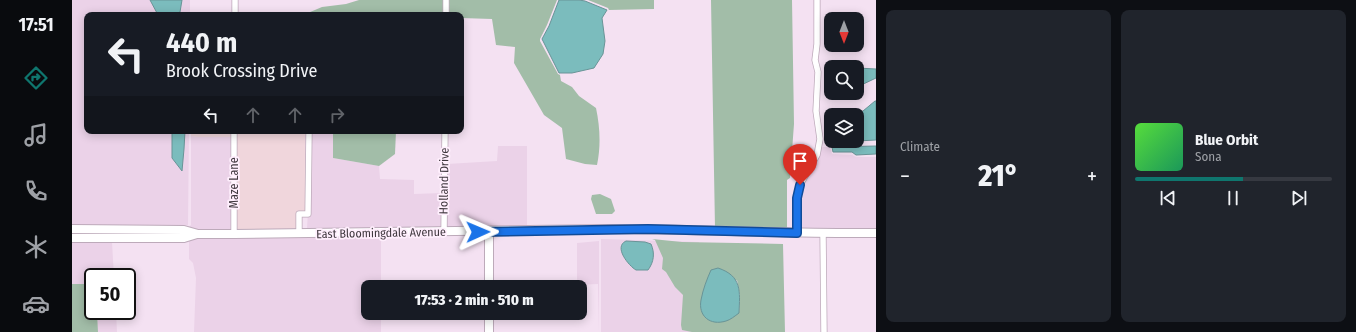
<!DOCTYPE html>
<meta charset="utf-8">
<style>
body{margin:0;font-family:"Fira Sans Condensed",sans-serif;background:#20242c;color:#f1f3f6;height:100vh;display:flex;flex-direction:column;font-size:15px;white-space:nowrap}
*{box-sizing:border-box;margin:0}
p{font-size:13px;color:#9ea1a6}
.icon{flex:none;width:22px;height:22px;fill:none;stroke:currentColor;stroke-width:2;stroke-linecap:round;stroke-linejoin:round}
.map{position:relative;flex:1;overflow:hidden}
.details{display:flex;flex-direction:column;gap:10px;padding:10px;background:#0d0f14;width:480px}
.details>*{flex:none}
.guide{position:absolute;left:12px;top:12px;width:380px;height:122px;border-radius:8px;box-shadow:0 2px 10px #0003;background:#171b24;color:#f1f3f6;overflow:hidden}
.needle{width:26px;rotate:180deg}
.controls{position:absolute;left:752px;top:12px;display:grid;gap:8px}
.controls a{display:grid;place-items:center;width:40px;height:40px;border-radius:8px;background:#171b24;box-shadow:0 2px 10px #0003;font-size:20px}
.speed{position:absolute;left:12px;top:268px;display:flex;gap:8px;font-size:20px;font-weight:700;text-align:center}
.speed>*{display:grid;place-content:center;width:52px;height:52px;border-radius:50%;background:#171b24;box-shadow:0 2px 10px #0003;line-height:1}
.speed .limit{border:2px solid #111;border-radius:6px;background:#fff;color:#111}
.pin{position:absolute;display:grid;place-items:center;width:34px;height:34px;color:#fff;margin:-41px -17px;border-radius:50% 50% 50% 0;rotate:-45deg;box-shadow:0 0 4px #0007}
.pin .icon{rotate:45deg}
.me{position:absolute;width:44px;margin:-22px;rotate:89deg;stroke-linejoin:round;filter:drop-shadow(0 0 3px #0008)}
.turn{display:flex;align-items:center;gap:14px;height:84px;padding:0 16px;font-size:18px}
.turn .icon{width:52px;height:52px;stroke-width:2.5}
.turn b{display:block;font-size:28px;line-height:34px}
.lanes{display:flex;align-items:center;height:38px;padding:0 16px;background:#0003;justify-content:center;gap:20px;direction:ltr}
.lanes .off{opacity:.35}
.big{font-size:30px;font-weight:800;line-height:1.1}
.details .widget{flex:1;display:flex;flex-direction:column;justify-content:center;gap:6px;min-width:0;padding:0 14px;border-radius:8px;background:#20242c}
.song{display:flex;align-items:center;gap:12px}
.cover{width:48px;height:48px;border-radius:6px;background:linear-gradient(135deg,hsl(110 70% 55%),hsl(150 70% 35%))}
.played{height:4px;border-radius:2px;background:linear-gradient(90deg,#0f766e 55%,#363941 55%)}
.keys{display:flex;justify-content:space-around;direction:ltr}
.heat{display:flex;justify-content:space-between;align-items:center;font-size:22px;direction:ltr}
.details .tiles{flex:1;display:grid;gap:10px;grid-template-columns:repeat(2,1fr)}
.trip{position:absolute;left:289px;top:280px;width:226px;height:40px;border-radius:8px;background:#171b24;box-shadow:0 2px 10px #0003;font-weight:800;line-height:40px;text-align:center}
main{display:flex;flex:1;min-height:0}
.dock{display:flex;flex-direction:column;width:72px;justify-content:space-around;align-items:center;background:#090b0e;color:#9ea1a6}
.dock .icon{width:28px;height:28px}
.dock .on{color:#0f766e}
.dock b{font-size:18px;color:#f1f3f6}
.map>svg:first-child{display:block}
</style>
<main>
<nav class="dock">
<b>17:51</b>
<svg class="icon on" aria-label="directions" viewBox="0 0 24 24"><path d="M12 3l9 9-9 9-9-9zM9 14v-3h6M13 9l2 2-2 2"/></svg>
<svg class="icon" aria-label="music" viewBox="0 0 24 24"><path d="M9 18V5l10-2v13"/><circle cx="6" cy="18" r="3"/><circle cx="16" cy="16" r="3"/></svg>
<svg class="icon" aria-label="phone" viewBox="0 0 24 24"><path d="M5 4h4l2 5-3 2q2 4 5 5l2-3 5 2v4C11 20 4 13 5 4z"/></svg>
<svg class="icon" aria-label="climate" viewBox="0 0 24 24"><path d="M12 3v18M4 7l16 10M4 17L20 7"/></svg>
<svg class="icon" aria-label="car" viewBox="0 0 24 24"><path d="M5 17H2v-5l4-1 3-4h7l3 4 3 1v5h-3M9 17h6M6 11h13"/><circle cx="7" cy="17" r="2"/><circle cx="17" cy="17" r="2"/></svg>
</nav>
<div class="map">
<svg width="804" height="332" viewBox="0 0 804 332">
<rect width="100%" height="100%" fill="#f4e1f2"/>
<g fill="#ebd2e8">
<path d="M0,0H118V15H15V131H117L116,225H0Z"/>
<path d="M241,131H261V158L307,166L308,179L342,180V194L370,193L369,229L309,227V230L235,229L240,134Z"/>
<path d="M119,136L126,137L163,136L165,231L159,211V231H128L116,228L119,225Z"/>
<path d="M426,146H455V228L374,229L375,164L425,161Z"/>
<path d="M749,147H758L760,154L780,155L784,157H804V231L728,230L727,198L730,187L747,157Z"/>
<path d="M309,235V287H296V313H309V332H122L124,278L121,263L117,259V241L40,242L42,277H21V292L15,284H0V241L126,237Z"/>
<path d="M529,239L627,242L628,332H529Z"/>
<path d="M527,241V332L526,284L505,285V243Z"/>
<path d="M25,311H44L45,332H26Z"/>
</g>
<path fill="#f0d6dc" d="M119,131H233L234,211H227L224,214V230L165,231L163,137H126L119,136Z"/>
<g fill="#a2bda8" fill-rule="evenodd">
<path d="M287,0H372V15H231L250,7L274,4Z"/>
<path d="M377,0H485L475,25L468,39V41L486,74L488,75L489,81L500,87L507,96L524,108C528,127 529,146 525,165L513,164L494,159L490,128L472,115L442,63L443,47L424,45L420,19L389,18V15H377Z"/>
<path d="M516,0H582V9L537,10L536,8Z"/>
<path d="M639,0H720L722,124L718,178L715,180V230L643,228Z"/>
<path d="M261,131H324L323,154L307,166L261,158Z"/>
<path d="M528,194L539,199L543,211L540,214H524L519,199L520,195Z"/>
<path d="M580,239L610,242L711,244L713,332H620L610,330L609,325L611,295L603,287L594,272L590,269L591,258L583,240ZM665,280L668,296L667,313L629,311Z"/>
<path d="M0,284H15L21,292V311H25L26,332H0Z"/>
</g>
<g fill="#7bbcbd" stroke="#699497">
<path d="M78,0H110L108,12L101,15L85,13Z"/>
<path d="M487,0H507L513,1L535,10L530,18L533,41L531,54L522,68L500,73H487L470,39L477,26Z"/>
<path d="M785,68L804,69V78L785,87Z"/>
<path d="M803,101H804V140L785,141V116Z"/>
<path d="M100,131H113L112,149L110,171L100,158Z"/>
<path d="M804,146V154L784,155L780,152H761L760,147Z"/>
<path d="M554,241L573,242L579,244C583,253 582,262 576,270H564C557,266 541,247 554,241Z"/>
<path d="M646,268C670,276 668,291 667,313C663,316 658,320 654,321C638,326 626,316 629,300C631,289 635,279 639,270Z"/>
</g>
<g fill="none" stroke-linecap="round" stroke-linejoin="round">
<defs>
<g id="street">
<path d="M163,15V0"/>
<path d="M374,15V0"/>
<path d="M372,232L373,131"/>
<path d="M725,233V198L728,185L745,155L748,139L744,111L746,72L743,60L745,44V0"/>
<path d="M162,234V131"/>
<path d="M227,234V214H236L237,133L238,131"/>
<path d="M751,234L752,332"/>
</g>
<g id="secondary">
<path d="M0,229L112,230L126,234H162L538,229C627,229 715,234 804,233"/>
<path d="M417,231V287"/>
<path d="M0,238H112L125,234"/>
<path d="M417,313V332"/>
</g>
</defs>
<use href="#street" stroke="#bdaaba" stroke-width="7"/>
<use href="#secondary" stroke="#bdaaba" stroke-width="10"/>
<use href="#street" stroke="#fff" stroke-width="5.5"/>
<use href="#secondary" stroke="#fff" stroke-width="8"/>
</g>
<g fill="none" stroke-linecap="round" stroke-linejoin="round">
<defs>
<path id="route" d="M406,232L576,229L725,233V198L728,185"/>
</defs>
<use href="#route" stroke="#114b97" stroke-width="10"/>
<use href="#route" stroke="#1a73e8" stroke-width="7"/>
</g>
<g text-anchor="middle" stroke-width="3.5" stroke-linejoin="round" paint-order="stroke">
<g font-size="12" fill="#40383f" stroke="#ffeffd">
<text transform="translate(372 181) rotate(-89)" y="4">Holland Drive</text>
<text transform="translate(162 183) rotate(-90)" y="4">Maze Lane</text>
<text transform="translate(309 233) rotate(-1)" y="4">East Bloomingdale Avenue</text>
</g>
</g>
</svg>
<div class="controls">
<a><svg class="needle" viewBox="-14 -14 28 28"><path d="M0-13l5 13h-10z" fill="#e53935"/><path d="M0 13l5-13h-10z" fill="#9ea1a6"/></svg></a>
<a><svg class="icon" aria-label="search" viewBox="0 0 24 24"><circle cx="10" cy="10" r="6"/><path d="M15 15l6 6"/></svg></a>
<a><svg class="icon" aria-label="layers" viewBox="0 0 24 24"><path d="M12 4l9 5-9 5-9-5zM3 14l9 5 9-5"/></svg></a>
</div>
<div class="speed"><div class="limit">50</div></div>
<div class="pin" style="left:728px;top:185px;background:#d93025"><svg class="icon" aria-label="arrive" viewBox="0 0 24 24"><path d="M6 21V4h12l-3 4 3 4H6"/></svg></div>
<svg class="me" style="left:406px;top:232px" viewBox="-20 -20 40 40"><path d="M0-17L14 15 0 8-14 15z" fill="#1a73e8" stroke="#fff" stroke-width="4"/></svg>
<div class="trip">17:53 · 2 min · 510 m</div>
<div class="guide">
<div class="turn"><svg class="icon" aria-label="left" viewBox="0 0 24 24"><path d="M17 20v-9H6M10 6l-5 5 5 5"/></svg><div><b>440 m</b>Brook Crossing Drive</div></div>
<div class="lanes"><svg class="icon" aria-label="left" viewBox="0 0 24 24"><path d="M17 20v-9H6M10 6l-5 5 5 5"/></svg><svg class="icon off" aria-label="ahead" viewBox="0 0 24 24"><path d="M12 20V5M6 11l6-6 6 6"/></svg><svg class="icon off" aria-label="ahead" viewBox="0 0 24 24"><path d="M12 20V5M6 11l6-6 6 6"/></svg><svg class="icon off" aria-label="right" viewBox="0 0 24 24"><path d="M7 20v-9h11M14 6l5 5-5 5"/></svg></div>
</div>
</div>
<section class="details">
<div class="tiles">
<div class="widget"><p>Climate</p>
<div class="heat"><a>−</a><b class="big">21°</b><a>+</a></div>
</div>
<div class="widget">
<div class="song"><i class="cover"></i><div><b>Blue Orbit</b><p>Sona</p></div></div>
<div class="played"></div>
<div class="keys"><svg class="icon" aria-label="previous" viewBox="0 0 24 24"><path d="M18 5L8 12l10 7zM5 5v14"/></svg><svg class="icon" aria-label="pause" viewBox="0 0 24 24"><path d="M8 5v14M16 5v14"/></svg><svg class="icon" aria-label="next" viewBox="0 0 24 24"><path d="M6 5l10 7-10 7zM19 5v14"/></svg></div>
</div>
</div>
</section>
</main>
